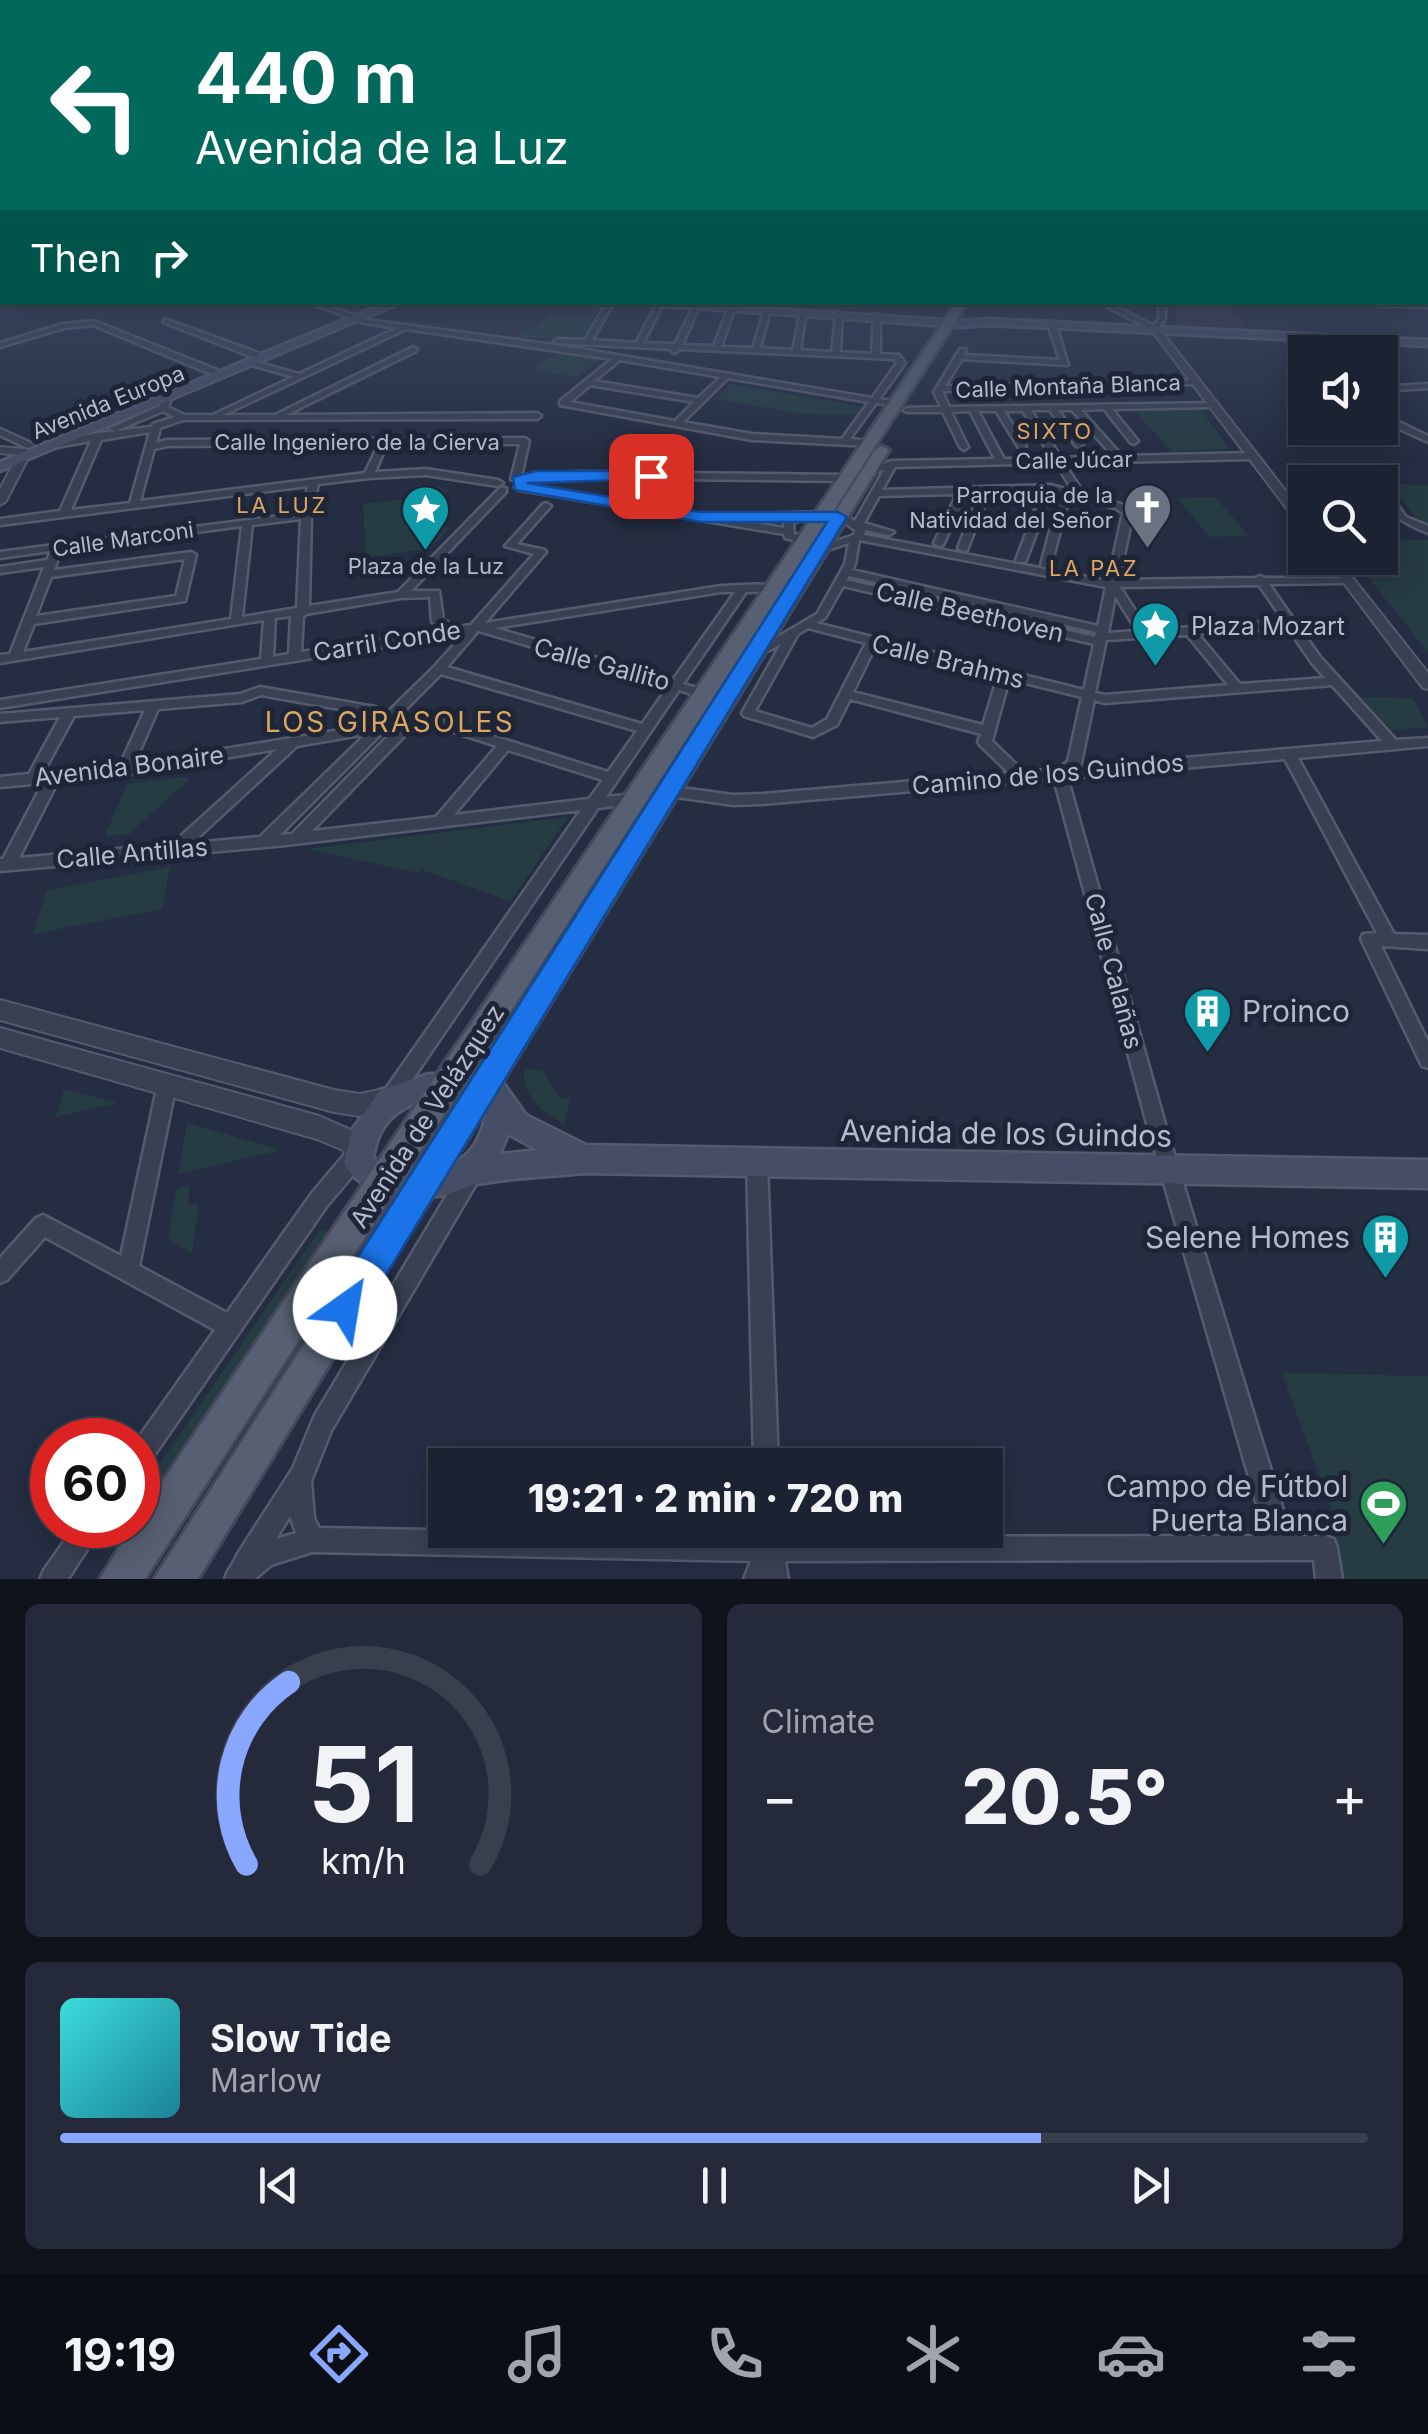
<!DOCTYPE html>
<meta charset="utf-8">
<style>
body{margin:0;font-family:Inter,sans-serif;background:#242a3a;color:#f1f3f6;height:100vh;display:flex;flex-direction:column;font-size:38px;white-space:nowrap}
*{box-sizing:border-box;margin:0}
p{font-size:32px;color:#a0a4ac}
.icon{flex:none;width:55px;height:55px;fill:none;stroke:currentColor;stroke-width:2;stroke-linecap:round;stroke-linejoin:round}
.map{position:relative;height:1579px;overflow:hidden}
.panel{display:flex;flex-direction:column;gap:25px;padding:25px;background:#0f131c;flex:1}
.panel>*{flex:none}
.top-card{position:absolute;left:0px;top:0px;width:1430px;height:305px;box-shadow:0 5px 25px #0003,0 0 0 2px #393f4d;background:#00695c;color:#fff;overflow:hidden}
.controls{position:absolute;left:1288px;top:335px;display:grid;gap:20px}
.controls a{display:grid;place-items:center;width:110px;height:110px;border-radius:0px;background:#1b2232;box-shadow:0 5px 25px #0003,0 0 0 2px #393f4d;font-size:50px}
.speed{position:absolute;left:30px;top:1418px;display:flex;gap:20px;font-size:50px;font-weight:700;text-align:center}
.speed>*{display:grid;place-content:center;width:130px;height:130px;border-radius:50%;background:#1b2232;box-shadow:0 5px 25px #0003,0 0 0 2px #393f4d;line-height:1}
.speed .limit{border:15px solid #d22;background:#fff;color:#111}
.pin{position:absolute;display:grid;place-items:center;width:85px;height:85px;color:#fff;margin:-42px;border-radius:20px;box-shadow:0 5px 15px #0006}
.me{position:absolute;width:110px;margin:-55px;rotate:32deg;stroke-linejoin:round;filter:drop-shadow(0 0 8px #0008)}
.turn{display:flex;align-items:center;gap:35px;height:210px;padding:0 30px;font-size:45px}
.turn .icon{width:130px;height:130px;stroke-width:2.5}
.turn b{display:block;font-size:70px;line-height:85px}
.then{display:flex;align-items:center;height:95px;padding:0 30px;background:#0003;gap:20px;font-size:38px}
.big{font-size:75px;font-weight:800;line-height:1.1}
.panel .card{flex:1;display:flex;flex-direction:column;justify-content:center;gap:15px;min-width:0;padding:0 35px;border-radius:15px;background:#242a3a}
.panel .dial{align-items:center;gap:0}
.dial svg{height:260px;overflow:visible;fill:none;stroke:#393f4d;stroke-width:7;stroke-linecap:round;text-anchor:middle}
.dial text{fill:#f1f3f6;stroke:none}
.song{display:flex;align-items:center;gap:30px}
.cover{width:120px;height:120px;border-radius:15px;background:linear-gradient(135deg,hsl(180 70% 55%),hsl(190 70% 35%))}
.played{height:10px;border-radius:5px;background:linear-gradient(90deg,#89a7fe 75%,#393f4d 75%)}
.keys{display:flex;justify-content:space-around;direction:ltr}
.heat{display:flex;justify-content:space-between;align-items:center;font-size:55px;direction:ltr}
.panel .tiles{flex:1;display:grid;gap:25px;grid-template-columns:1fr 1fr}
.card:last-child{grid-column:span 2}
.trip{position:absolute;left:428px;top:1448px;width:575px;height:100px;border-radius:0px;background:#1b2232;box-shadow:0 5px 25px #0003,0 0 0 2px #393f4d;font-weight:800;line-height:100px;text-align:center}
.tab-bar{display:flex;height:160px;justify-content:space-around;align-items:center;background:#0b0e14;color:#a0a4ac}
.tab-bar .icon{width:70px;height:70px}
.tab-bar .on{color:#89a7fe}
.tab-bar b{font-size:45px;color:#f1f3f6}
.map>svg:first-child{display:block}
</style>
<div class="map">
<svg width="1428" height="1579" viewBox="0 0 1428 1579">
<rect width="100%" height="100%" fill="#242d42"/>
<path fill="#363142" d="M1175,303H1228L1249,330L1177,326Z"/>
<g fill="#263c43">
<path d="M600,307L582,337L515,338L523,329L532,330L550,312L591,315L592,308Z"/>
<path d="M555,353L600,360L577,377L533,370Z"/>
<path d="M731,384L863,407L856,415L804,414L716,399Z"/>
<path d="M1134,410H1201L1229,449L1172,452Z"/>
<path d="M1388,483L1428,486V527L1410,520L1414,515Z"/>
<path d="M417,484L449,489L414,521L451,528L430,548L366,558L363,504L415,498Z"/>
<path d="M1215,497L1249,536L1210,537L1177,498Z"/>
<path d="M1380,539L1428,540V652L1353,558H1380Z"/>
<path d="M1361,697L1413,698L1428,727L1391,730Z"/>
<path d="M182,777L190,779L128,834L105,836L127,784Z"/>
<path d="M568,817L511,901L422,870L419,873L306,849Z"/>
<path d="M170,867L162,909L33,934L47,890Z"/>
<path d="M524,1069L543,1070L560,1098H570L565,1124C543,1113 521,1096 524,1069Z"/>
<path d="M64,1089L118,1103L56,1117Z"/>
<path d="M187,1123L277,1149L278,1151L178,1174Z"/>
<path d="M190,1184L188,1205L199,1203L192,1253L168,1239L176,1189Z"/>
<path d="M325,1229L328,1235L138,1516V1495L318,1232Z"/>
<path d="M1282,1373L1428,1376V1579H1343L1333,1514Z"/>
</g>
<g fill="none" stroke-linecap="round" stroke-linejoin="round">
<defs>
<g id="minor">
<rect x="0" y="247" width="2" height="4"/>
<rect x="0" y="275" width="2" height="4"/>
<path d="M307,302H318L367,320L569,347L872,398L897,363L894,359L680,349L675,353L671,351L672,349L558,343L554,341L558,339L585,340L607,302H614L592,340L636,343L656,306L659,304L662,306L643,343L675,344L693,307L696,305L699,307L682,345L714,346L728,309L731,307L734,309L721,347L753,348L764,311L767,309L770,311L760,348L793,350L800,313L803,311L806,313L800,350L832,352L836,314L839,312L842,314L840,352L872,354L874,316L877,314L880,316V354L899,355L905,363L879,399L899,402V406L876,403L850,439L872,441V445L869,446L752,440L560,405V401L612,359L406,329L223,415H275L413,347L417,349L416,351L286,415L537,413L541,416L537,419L183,420L160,428L156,443L167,440L525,438L529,441L521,477L577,472L845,475L850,478L845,481L577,478L519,483L511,479L520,444H387L375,472L426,469L498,480L503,483L498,486L426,475L369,478L318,484L311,515L309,606L398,592L500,488H506V492L411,591H439L443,620L458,627L471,625L534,554L505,546L543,504L546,503L551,506L549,508L517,544L545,550L546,552L485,623L721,586C740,586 762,581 779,589L774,592H746L683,684L705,690L732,691L734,694L732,697L705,698L679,690L606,797L635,794L642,799L640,803L598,808L397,1102L391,1105L385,1102L382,1096L385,1090L581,810L286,845L0,871V859H3L43,783L0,787V777L29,774L60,717L0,722V714L240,694L260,687L375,707L388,712L435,666L464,634L0,708V700L261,659L264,620L0,663V655L10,654L44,567L0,573V567L47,560L51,551L0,558V552L302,513L308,486L0,525V519L60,511L91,441L57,447L53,444L54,442L98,433L151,427L153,424L175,417L163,411L116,431L109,429L160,406L163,399H166L170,401L168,407L184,415H213L293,377L252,365V361L299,374L397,328L364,323ZM620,360L721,377L698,398L594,381ZM728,378L869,402L842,439L752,434L683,422ZM590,385L694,402L675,421L570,402ZM150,432L130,503L71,510L101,440ZM379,444L365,473L140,501L154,449L167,446ZM301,519L297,608L242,617L252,525ZM242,526L231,619L23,652L34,624L185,601L196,555L191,552L54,570L61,550ZM185,559L176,596L36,616L51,577ZM721,592H735L673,680L495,628ZM430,597L432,622L444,630L301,652L303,617L306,614L401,598ZM291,616L289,654L273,657L275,618ZM478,631H479L668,687L642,724L447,667ZM441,674L637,731L608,772L426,715L409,720L399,716ZM261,695L373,715L382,718L376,724L134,764L158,709L242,702ZM145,710L120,765L43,773L74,716ZM392,723L399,725L292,834L280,835ZM426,723L497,746L436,817L312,831L413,727ZM366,734L260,837L192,843L297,746ZM277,749L172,844L19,858L58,781L132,774ZM508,750L603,780L589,799L454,815Z"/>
<path d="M1098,302H1107L1154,326L1159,319V302H1165V319L1156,332Z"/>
<path d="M1358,302L1428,303V307L1361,304Z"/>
<path d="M165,319L258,353L259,355L252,357L163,322Z"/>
<path d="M94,321L217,370L218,372L211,374L93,325L64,328L0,347V343L63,324Z"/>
<path d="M1052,323L1056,325L1068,365L962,359L945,386L1196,380L1200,382L1196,384L942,391L949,407L1217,403V407H1214L1112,409L1138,441L1134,444L1131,443L1104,409L1081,410L1122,456L1252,453L1256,456L1252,459L1064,463L1084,494L1121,504L1133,512L1119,580L1255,578L1260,576L1265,578H1352L1353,580L1348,583L1269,584L1320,657L1396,740L1428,738V746L1298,758L1394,934L1428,935V949L1381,946L1428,1042V1068L1422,1066L1361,939L1363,934L1377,933L1285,759L1068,778V780L1167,1131L1291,1536H1325L1334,1539L1337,1548L1342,1579H1316L1314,1560L785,1561L788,1579H744L751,1561L312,1552L271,1565L255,1579H225C227,1570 234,1564 237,1555L293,1468L315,1415L465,1165L472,1162L479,1165L482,1172L479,1179L331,1431L311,1481L314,1518L319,1528L757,1536L756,1530H780L781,1537H787L1266,1536L1149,1131L1054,779L761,804L733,805L662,795L660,791L667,786L733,795L761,794L1009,773L980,745L978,742L981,734L850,699L837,725L813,737L744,716L742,713L781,644L758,656L752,652L817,614L845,564L849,543L830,549L785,538L784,534L520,490L515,487L520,484L784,528V520L744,521L739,518L744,515C773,514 833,507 855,521L884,470L865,473V469L892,461L995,459L970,411L951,412L968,447L964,450L960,447L943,412H907L903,410L907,408L941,407L934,392L960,349H966L964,355L1060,360L1048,325ZM1031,410H1050L1076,446L1079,447L1083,444L1058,410H1072L1113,456L1061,458ZM978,411H996L1019,448L1022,449L1026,446L1004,411H1023L1052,458L1004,459ZM1056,463L1073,491L1051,485L882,490L895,467ZM1036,491L1040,497L1016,560L1017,562H1025L1026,560L1050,497L1046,491L1064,494L1058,500L1041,565L1042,567H1050L1051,565L1068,501L1073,497L1115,508L1123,513L1108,581L864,535L865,530L889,535L894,532L864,523L879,496L954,494L955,498L934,543L939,546L943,545L965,498L963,493H979L958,548L963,551L967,550L989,493ZM811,517L844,522L855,530L854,535L830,543L794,534L793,523ZM859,540L1106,587L1098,626L852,570L855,564ZM849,576L1096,632L1095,637L846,580ZM1259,585L1284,621L1148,630L1120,587ZM843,586L1094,644L1084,690L816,623L825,618ZM1115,596L1137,631L1108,633ZM808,628L866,643L827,719L812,728L755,711L798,634ZM1288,628L1312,663L1325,678L1240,684L1198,634ZM1187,635L1228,685L1105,695L1095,693L1106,640ZM876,645L998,676L983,725L853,692ZM1009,679L1082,697L1068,761L1058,769L1024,772L992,741ZM1332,685L1382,741L1078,767L1081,763L1094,700L1105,703ZM290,1516L296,1533L276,1539Z"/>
<path d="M1312,335H1318L1332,352H1325L1312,339Z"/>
<path d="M1428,384V388L1397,390L1380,399V394L1395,386Z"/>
<path d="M1380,406L1399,422L1428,436V442L1393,426L1380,413Z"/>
<path d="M0,429L33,444L34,446L27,448L0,435Z"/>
<path d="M1380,485L1383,486L1406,517L1428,526V533C1407,525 1380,511 1380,485Z"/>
<path d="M167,1076L173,1078L176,1084L139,1266L227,1313L312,1193L350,1148L357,1146L364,1148L367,1155L364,1162L326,1207L146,1467L138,1471L137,1440L215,1330L45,1237L7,1280L0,1283V1258L36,1218L43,1215L121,1256L158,1084L161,1078Z"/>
<path d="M757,1152L764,1155L767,1162L778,1465H754L747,1162L750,1155Z"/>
<path d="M76,1525H103L68,1579H40L44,1570Z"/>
</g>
<g id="tertiary">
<path d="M1153,328H1159L1305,516V528L1301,527L1153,332Z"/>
<path d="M0,447L25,449L31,452L6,501L0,505V489L18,455L0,453Z"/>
<path d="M1325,558H1337L1428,673V689L1423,688Z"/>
<path d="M0,1000L334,1090L360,1094L389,1088L397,1091L401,1099L397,1107L360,1116L334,1112L0,1020Z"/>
<path d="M0,1028L319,1116L360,1134L369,1154L366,1163L357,1166L348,1163L343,1150L317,1139L0,1048Z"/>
</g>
<g id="secondary">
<path d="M387,302H402L0,471V462Z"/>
<path d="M607,302H666L960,321L989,319L1428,340V346L989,325L960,327Z"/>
<path d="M429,1074L482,1075L504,1084L526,1115L586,1145L1428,1160V1188L584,1173C548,1177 509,1177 473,1185C464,1187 454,1193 444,1195C414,1201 357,1194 344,1163L352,1130L380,1090ZM429,1098L486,1102L488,1105C480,1152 461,1172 412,1167C398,1165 385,1164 373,1158C379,1121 397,1109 429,1098ZM508,1134L538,1150L500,1154Z"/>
</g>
<g id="primary">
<path d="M957,302H968L145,1579H100L133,1525H138V1518Z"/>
<path d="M882,446L889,450L198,1579H154L875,450Z"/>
</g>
</defs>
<use href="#minor" stroke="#545b6c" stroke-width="5"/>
<use href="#tertiary" stroke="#545b6c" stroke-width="4"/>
<use href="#secondary" stroke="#545b6c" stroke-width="5"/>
<use href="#primary" stroke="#43495b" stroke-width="6"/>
<use href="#minor" fill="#394052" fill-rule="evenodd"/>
<use href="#tertiary" fill="#394052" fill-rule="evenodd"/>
<use href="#secondary" fill="#464e65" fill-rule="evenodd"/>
<use href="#primary" fill="#575f72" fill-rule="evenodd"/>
</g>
<linearGradient id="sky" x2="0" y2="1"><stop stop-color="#141924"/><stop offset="0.52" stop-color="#3f4c65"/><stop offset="1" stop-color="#3f4c65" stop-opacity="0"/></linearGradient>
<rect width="1428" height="463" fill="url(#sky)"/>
<path fill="#1a73e8" stroke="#114b97" stroke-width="2.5" d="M536,471H651L656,473V479L527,483L701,512H838L847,517L358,1321L345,1326L333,1321L328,1308L333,1296L827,522H701L515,490L513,477Z"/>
<defs>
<symbol id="church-pin" viewBox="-11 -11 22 30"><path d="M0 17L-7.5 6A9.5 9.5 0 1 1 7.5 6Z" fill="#6b7280" stroke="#1d2537"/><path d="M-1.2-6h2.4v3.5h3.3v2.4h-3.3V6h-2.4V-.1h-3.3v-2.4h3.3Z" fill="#fff"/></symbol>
<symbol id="sight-pin" viewBox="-11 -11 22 30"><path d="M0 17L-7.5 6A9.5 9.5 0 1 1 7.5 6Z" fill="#0f9aa8" stroke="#1d2537"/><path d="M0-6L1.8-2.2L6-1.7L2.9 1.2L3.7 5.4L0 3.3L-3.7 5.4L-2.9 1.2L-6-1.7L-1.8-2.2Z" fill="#fff"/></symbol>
<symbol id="building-pin" viewBox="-11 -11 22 30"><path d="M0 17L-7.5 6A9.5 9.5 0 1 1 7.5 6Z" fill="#0f9aa8" stroke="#1d2537"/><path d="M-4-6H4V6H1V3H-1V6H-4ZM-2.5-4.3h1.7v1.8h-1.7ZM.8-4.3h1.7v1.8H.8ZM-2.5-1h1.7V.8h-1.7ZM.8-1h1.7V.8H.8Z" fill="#fff"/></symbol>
<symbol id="stadium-pin" viewBox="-11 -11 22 30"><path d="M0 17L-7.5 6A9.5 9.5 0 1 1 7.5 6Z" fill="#2e9e5b" stroke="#1d2537"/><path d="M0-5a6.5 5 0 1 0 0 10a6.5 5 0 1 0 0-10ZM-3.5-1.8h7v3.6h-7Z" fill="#fff"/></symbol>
</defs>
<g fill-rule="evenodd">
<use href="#church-pin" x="1120" y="480" width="55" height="75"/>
<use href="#sight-pin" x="398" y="482" width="55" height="75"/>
<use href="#sight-pin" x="1128" y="598" width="55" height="75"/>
<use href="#building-pin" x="1180" y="984" width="55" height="75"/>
<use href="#building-pin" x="1358" y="1210" width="55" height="75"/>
<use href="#stadium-pin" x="1356" y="1476" width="55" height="75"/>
</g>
<g text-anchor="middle" stroke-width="10" stroke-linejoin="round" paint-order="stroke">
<g font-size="22" fill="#b6bbcc" stroke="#1d2537">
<text transform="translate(1068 386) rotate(-2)" y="8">Calle Montaña Blanca</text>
<text transform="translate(108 402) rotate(-22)" y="8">Avenida Europa</text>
<text x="357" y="450">Calle Ingeniero de la Cierva</text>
<text transform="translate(1074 460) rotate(-1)" y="8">Calle Júcar</text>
<text transform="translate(123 539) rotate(-8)" y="8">Calle Marconi</text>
</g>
<g font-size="22" letter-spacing="2.5" fill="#dca661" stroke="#1d2537">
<text x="1055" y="439">SIXTO</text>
<text x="282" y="513">LA LUZ</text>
<text x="1094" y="576">LA PAZ</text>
</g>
<g font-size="22" fill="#b6bbcc" stroke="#1d2537" text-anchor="end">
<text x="1113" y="503">Parroquia de la<tspan x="1113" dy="25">Natividad del Señor</tspan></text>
<text x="426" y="574" text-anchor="middle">Plaza de la Luz</text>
</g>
<g font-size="25" fill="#b6bbcc" stroke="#1d2537">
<text transform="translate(970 612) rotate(13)" y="9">Calle Beethoven</text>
<text transform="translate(387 641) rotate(-9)" y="9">Carril Conde</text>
<text transform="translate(948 661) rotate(14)" y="9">Calle Brahms</text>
<text transform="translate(602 664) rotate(15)" y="9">Calle Gallito</text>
<text transform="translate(129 766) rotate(-7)" y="9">Avenida Bonaire</text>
<text transform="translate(1048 774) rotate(-5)" y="9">Camino de los Guindos</text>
<text transform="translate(132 853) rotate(-5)" y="9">Calle Antillas</text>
<text transform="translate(1114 971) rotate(75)" y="9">Calle Calañas</text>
<text transform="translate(427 1116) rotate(-57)" y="9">Avenida de Velázquez</text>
</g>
<g font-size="25" fill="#b6bbcc" stroke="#1d2537" text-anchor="start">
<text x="1191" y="635">Plaza Mozart</text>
</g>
<g font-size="28" letter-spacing="2.5" fill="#dca661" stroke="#1d2537">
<text x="390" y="732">LOS GIRASOLES</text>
</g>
<g font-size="30" fill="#b6bbcc" stroke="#1d2537" text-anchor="end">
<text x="1242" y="1022" text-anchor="start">Proinco</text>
<text x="1350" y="1248">Selene Homes</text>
<text x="1348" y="1497">Campo de Fútbol<tspan x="1348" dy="34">Puerta Blanca</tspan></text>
</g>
<g font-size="30" fill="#b6bbcc" stroke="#1d2537">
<text transform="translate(1006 1134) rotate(1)" y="10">Avenida de los Guindos</text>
</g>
</g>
</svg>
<div class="controls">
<a><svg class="icon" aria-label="sound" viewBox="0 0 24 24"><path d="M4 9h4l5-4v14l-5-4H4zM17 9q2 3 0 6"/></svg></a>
<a><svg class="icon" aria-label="search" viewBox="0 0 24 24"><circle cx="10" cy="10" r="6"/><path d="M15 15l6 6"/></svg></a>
</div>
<div class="speed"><div class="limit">60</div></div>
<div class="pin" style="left:651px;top:476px;background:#d93025"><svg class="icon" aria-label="arrive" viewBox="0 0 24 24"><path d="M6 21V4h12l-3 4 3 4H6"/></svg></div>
<svg class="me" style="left:345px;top:1308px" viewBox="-20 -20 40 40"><circle r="19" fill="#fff"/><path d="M0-13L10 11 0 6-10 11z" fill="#1a73e8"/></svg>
<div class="trip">19:21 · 2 min · 720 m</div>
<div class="top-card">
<div class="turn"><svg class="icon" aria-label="left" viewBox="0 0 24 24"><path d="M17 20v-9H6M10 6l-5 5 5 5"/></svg><div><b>440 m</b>Avenida de la Luz</div></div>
<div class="then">Then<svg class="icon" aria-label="right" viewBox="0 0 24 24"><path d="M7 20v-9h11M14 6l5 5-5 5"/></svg></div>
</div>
</div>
<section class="panel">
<div class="tiles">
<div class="card dial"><svg viewBox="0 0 100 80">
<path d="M14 69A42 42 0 1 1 86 69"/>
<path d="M14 69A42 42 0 0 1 27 13" stroke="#89a7fe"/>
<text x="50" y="56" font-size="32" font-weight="700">51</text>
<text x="50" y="72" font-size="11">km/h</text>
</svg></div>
<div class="card"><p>Climate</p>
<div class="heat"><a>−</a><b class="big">20.5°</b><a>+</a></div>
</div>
<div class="card">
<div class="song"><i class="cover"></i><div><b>Slow Tide</b><p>Marlow</p></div></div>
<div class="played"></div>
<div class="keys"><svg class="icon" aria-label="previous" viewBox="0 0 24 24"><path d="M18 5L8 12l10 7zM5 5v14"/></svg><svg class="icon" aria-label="pause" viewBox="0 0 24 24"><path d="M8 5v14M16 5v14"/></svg><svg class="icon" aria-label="next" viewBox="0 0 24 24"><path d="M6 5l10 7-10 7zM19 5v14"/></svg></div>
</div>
</div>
</section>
<nav class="tab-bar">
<b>19:19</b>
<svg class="icon on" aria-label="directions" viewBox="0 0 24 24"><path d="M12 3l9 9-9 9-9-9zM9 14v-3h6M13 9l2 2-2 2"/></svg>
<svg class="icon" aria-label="music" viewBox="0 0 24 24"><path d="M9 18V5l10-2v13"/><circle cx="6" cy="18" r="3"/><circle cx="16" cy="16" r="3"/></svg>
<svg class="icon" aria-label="phone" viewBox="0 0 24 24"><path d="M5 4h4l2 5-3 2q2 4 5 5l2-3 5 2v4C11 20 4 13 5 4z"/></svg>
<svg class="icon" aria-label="climate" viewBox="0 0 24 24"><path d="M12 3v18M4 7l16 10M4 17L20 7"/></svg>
<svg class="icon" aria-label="car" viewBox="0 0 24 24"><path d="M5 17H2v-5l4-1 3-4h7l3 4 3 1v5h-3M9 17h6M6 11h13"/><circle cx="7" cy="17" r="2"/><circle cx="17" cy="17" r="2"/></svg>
<svg class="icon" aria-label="filters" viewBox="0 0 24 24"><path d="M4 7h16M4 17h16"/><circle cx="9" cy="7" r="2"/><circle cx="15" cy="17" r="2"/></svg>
</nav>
